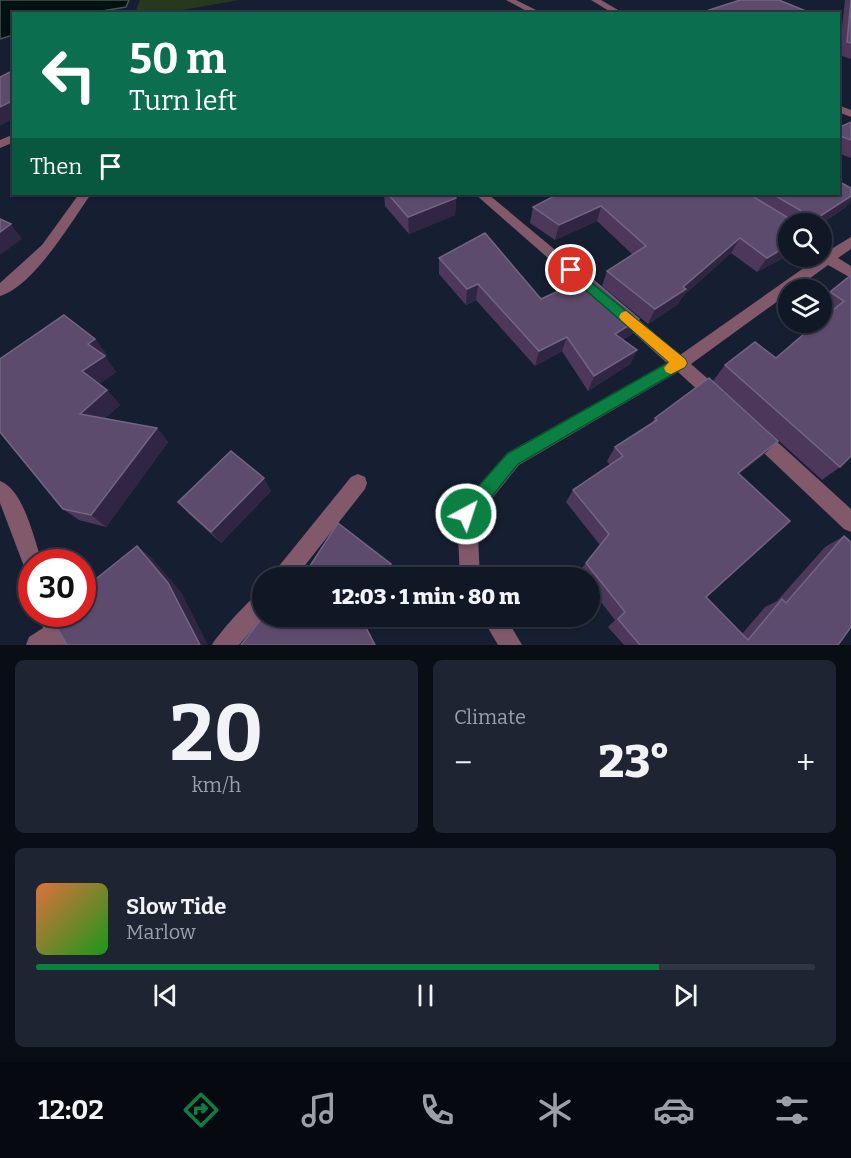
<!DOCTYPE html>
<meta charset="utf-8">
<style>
body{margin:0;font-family:Bitter,serif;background:#1e2432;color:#f1f3f6;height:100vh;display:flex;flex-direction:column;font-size:22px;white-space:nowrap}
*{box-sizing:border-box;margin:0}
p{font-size:20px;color:#9c9fa7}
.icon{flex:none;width:33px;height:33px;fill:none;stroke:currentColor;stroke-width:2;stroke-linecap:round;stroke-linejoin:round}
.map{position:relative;height:645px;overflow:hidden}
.drawer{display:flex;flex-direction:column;gap:15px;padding:15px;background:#090d14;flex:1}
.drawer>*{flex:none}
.top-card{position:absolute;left:12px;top:12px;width:828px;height:183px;border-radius:0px;box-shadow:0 2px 4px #0004,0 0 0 2px #303642;background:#0b6e4f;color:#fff;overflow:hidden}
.controls{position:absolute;left:778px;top:213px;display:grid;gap:12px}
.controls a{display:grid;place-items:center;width:54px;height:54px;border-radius:50%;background:#101725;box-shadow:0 2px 4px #0004,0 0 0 2px #303642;font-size:30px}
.speed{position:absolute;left:18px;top:549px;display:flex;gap:12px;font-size:30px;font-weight:700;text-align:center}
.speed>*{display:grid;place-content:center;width:78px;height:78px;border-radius:50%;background:#101725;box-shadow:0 2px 4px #0004,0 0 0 2px #303642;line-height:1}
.speed .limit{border:9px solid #d22;background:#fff;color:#111}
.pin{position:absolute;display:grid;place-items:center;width:51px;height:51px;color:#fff;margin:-26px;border:3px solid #fff;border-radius:50%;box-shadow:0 2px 6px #0007}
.me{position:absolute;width:66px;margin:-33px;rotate:40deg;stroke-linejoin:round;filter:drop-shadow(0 0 4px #0008)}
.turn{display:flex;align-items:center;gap:21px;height:126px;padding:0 18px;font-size:27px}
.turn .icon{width:78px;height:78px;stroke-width:2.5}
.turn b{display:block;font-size:42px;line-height:51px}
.then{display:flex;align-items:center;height:57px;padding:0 18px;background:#0003;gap:12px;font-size:22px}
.big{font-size:45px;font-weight:800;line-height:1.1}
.drawer .widget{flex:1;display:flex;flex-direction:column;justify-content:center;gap:9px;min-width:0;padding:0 21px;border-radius:9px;background:#1e2432}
.drawer .dial{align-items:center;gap:0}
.dial b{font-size:78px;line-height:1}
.song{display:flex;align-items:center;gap:18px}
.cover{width:72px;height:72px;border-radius:9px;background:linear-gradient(135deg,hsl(20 70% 55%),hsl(120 70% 35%))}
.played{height:6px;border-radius:3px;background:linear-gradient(90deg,#0b8043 80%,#303642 80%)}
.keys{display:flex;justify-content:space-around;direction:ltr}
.heat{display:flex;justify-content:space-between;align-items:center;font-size:33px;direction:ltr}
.drawer .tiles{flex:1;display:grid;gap:15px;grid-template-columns:1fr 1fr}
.widget:last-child{grid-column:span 2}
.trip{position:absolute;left:252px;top:567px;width:348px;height:60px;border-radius:30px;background:#101725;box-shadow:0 2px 4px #0004,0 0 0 2px #303642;font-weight:800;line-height:60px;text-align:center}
.menu{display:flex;height:96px;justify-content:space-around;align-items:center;background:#06090f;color:#9c9fa7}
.menu .icon{width:42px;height:42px}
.menu .on{color:#0b8043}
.menu b{font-size:27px;color:#f1f3f6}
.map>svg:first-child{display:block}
</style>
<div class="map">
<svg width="851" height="645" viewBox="0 0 851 645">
<rect width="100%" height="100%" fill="#161f31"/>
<path fill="#26391d" d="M140,0H239L165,13H135Z"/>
<path fill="#001112" stroke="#455358" stroke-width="1.5" d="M0,0H129L126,7L90,13L14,14L13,35L0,39Z"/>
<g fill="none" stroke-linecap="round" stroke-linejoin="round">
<g fill="#82596b" fill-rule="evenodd">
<path d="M506,0H516L544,14H532Z"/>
<path d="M591,0H601L625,14H614Z"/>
<path d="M838,105L851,110V117L838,112Z"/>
<path d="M79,194H91C71,222 34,286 0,296V283L42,245Z"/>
</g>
<g fill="#82596b" fill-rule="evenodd">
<path d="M14,134V142L0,148V140Z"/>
<path d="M475,194H488L607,293L609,297L607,301H597Z"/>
<path d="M851,237V249L838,258L851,266V278L828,265L794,290H789V293L691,364L723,392L725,397L723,402L717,404L711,402L678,372L519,465L477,517L480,578H460L457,514L460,507L507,453L667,363L615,316L613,312L615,308H625L680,355L818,258L817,256H822V249L828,251Z"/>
<path d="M756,426L762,428L851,509V532L844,529L750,440L747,434L750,428Z"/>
<path d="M358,474L365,477L367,483L365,489L295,578H272L275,571L351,477Z"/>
<path d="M0,481C24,490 34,539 42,562H32V572L25,569L0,503Z"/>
<path d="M262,591L264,616L239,645H212C216,636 253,595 262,591Z"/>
<path d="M38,614H59L70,645H26L29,637L43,628Z"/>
<path d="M481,616H505L522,645H498Z"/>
</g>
</g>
<g fill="#4d385c">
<path d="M845,0H851V59L839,55Z"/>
<path d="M851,122V158L838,153V128Z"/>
<path d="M384,194H452L456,198L455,215L409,234L385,206Z"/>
<path d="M490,194H504L496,197Z"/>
<path d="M558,194H838L846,207L821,224H789V255L757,272L731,253L683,296L678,304L648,324L602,286L607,271L633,255L597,221L555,240L530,223L533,207Z"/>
<path d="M439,258L541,299L573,292L639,319L632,334L623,340L637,350L630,364L588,391L562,351L535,366L476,300L466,305L439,274Z"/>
<path d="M851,275L840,467L822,480L713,381L725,365L776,358L826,316L822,313V301L830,292Z"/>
<path d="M95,339L107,355L104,356L116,372L99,384L107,390L120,405L105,418L157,428L168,442L106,527L79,520L63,509L0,433V359Z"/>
<path d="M655,418L778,441L763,455L739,474L706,597L742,634L765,607L777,601L825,547L844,536L838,645H624L608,627L615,620L590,588V578H582L578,573L600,545L566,502L573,490L610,465L607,461L615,447L651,424Z"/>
<path d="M271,491L221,543L189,514L178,502Z"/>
</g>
<g fill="#302644">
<path d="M14,100V118L0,126V107Z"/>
<path d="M496,194H504L496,197Z"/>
<path d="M851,196V201L846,207L821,224H808Z"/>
<path d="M456,198L455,215L409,234L408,217Z"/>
<path d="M601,206L597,221L555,240L559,225Z"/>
<path d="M11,224L22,239L0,255V232Z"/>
<path d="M740,238L731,253L683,296L678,304L648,324L655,309L683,287Z"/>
<path d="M789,245V255L757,272L767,258Z"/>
<path d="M478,284L476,300L466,305L467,289Z"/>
<path d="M639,319L632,334L609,349L615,334Z"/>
<path d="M567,337L562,351L535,366L539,351Z"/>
<path d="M95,339L107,355L100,359L88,344Z"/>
<path d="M637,350L630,364L588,391L594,376Z"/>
<path d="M105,356L116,372L95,387L82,371Z"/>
<path d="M107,390L120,405L94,428L80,414Z"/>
<path d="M157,428L168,442L106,527L91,515Z"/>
<path d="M778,441L763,455L724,486L738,473Z"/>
<path d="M264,478L271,491L221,543L211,532Z"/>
<path d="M137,546L151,557L181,592L208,645H200Z"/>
<path d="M391,564L393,574L391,578H383Z"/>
<path d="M368,616L363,625L360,617Z"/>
</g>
<g fill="#5d4b6d" stroke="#726483" stroke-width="1.5">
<path d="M740,0H779L813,14H697Z"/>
<path d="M851,0V43L847,42Z"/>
<path d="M613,10L622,14H603Z"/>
<path d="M14,70V100L0,107V77Z"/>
<path d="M851,122V140L838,135V128Z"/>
<path d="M838,181L851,188V196L808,224H800L801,223L800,210L772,194H838Z"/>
<path d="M388,194H452L456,198L408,217Z"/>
<path d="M558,194H749L798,224H789V245L767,258L740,238L683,287L686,289L655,309L607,271L646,246L601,206L559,225L533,207Z"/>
<path d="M0,219L11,224L0,232Z"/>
<path d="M485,233L541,299L567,287L573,292L593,280L639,319L615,334L637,350L594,376L567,337L539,351L478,284L467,289L439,258Z"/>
<path d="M851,275V456L840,467L725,365L755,342L776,358L818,322H822V319L844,301L830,292Z"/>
<path d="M64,315L95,339L88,344L105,356L82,371L107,390L80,414L157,428L91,515L63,509L0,432V359Z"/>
<path d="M709,378L778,441L738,473L790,521L706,597L748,640L782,599L786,603L844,536L851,542V627L838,645H640L618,619L625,612L586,563L609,534L573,490L623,456L615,447L657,420L655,418Z"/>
<path d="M231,451L264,478L211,532L178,502Z"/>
<path d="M338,523L391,564L383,578H302Z"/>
<path d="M137,546L168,583L200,645H67L50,616L53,614H82V590Z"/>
<path d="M276,616H360L375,645H241L262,618L272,623Z"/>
</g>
<path fill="#0b8043" stroke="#07532c" stroke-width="1.5" d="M571,266L685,359L687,363L685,367L518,464L473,520L466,522L460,520L458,514L460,507L507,454L669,362L567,274L565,270Z"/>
<path fill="#f59e0b" d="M626,311L685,359L687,363L685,367L671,374L666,372L664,368L669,362L621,320L619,317L621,313Z"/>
</svg>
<div class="controls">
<a><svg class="icon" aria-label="search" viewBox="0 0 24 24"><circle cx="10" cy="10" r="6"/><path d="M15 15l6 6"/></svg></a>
<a><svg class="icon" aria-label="layers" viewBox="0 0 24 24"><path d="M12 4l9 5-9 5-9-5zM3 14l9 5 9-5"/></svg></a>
</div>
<div class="speed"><div class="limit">30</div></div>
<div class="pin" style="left:571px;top:270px;background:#d93025"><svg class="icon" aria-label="arrive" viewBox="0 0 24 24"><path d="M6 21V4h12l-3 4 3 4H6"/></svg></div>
<svg class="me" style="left:466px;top:514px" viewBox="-20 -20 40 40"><circle r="17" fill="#0b8043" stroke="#fff" stroke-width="3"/><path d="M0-11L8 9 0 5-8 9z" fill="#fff"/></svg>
<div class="trip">12:03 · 1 min · 80 m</div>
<div class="top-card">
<div class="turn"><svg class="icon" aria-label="left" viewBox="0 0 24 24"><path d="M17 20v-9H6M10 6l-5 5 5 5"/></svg><div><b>50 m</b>Turn left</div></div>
<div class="then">Then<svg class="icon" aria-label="arrive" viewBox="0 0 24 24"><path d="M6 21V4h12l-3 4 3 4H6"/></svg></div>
</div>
</div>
<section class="drawer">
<div class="tiles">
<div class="widget dial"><b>20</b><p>km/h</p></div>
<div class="widget"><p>Climate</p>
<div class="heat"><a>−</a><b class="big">23°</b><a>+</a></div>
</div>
<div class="widget">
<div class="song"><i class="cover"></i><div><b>Slow Tide</b><p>Marlow</p></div></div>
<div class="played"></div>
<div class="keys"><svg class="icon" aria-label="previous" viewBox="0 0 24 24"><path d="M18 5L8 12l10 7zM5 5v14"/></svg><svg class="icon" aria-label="pause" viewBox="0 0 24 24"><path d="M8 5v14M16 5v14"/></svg><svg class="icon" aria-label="next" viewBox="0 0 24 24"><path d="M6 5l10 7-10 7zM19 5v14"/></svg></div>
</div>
</div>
</section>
<nav class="menu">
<b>12:02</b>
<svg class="icon on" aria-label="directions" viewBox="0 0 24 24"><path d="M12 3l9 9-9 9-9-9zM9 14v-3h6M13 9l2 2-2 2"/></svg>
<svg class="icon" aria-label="music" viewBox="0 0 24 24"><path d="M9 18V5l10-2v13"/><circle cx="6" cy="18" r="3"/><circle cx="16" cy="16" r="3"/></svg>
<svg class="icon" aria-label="phone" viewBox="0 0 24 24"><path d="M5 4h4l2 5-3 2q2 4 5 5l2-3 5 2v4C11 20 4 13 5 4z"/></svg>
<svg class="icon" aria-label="climate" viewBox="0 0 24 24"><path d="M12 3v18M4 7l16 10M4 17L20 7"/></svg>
<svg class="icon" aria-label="car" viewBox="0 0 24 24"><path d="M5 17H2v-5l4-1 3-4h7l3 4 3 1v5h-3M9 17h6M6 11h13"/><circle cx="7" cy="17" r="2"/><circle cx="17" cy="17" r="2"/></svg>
<svg class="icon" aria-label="filters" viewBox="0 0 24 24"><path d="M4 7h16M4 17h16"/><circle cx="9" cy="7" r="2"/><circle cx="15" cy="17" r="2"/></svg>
</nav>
